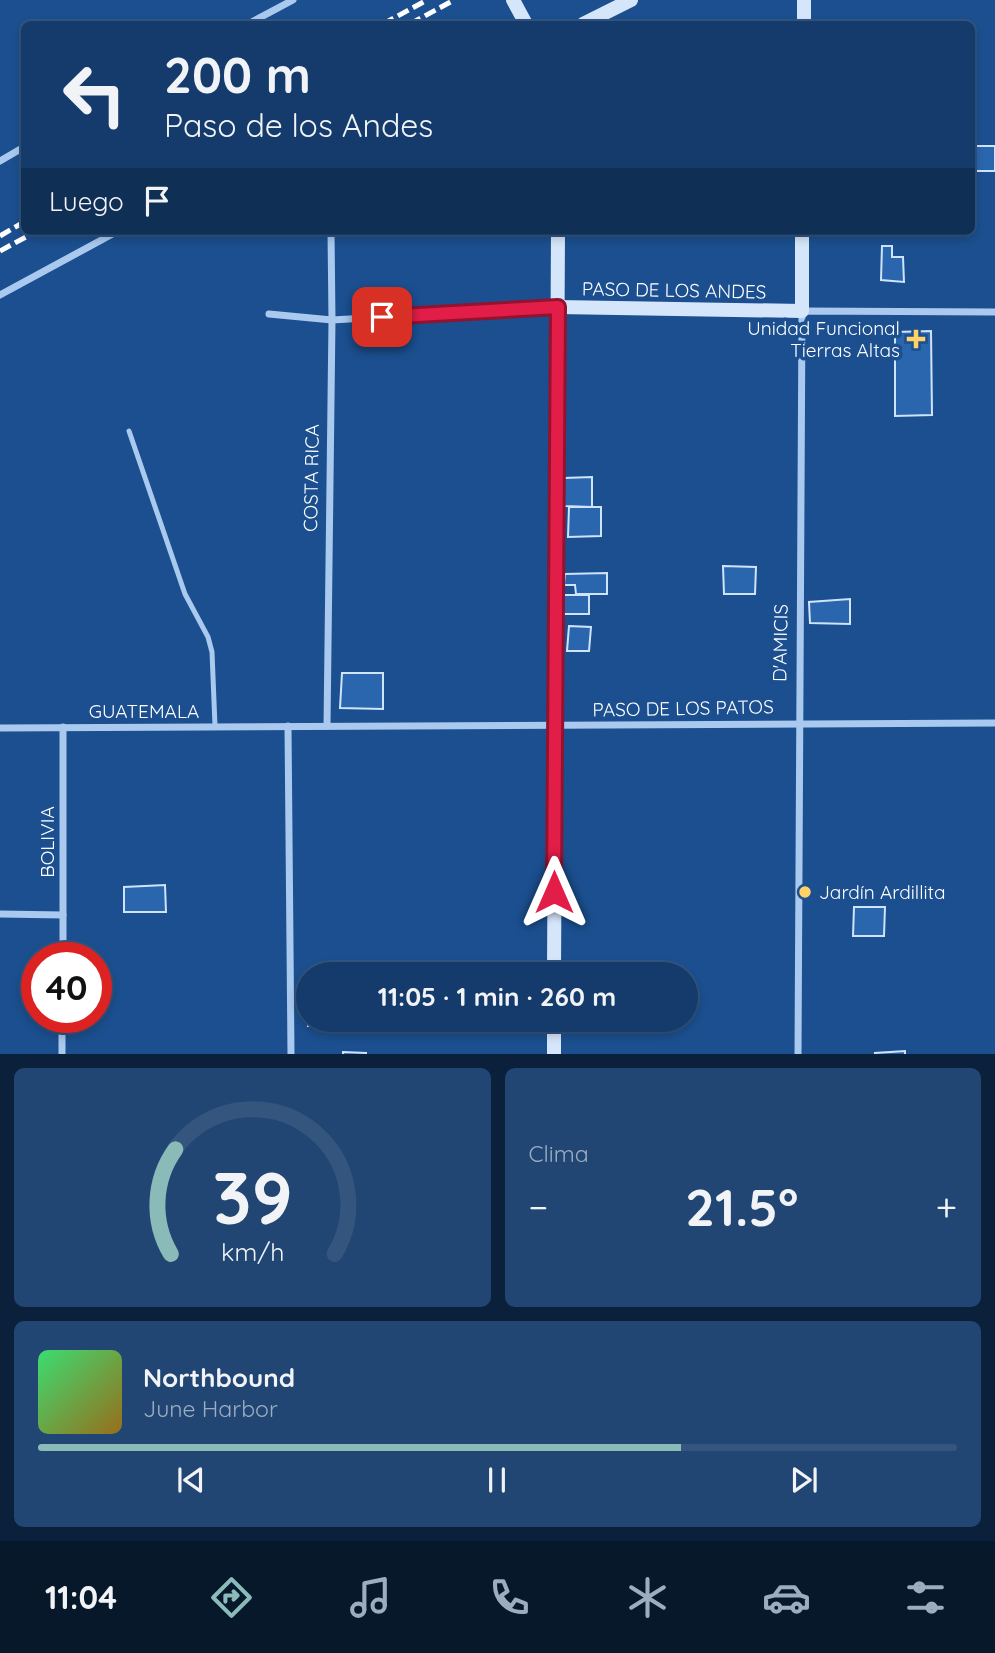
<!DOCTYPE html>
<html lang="es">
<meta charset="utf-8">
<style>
body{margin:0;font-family:Quicksand,sans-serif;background:#214673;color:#f1f3f6;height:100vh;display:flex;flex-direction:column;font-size:26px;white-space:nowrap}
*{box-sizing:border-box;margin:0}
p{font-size:23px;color:#9dadc1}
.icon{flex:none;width:38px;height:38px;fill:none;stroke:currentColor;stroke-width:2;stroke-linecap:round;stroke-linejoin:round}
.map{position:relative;height:1054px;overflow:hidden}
.drawer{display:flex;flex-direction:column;gap:14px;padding:14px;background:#0b203b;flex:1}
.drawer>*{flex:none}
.guide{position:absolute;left:21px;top:21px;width:954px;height:214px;border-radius:10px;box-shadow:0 4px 10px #0003,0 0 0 2px #33557e;background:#143b6b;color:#f1f3f6;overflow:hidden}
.speed{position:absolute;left:21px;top:942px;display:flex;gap:14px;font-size:35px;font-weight:700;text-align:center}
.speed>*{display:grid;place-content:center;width:91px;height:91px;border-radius:50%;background:#143b6b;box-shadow:0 4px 10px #0003,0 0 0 2px #33557e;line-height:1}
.speed .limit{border:10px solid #d22;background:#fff;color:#111}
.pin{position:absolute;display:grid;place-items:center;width:60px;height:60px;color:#fff;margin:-30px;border-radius:14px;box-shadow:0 4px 10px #0006}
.me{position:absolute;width:77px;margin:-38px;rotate:0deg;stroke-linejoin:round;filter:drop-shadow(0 0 5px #0008)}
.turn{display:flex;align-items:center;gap:24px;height:147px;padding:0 28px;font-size:32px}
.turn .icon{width:91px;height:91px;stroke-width:2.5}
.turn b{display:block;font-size:49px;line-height:60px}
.then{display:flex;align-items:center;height:66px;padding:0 28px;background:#0003;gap:14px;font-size:26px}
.big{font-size:52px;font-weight:700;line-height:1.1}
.drawer .card{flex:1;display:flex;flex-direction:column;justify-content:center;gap:10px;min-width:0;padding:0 24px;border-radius:10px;background:#214673}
.drawer .dial{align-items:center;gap:0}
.dial svg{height:182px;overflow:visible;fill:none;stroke:#33557e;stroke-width:7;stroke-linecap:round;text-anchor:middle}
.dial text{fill:#f1f3f6;stroke:none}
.song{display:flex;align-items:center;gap:21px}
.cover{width:84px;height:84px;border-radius:10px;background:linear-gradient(135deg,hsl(140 70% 55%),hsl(40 70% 35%))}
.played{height:7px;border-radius:4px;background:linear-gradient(90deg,#8bbbb9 70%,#33557e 70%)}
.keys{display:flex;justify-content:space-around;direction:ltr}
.heat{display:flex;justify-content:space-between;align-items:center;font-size:38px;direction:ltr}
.drawer .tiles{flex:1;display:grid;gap:14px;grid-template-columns:1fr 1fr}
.card:last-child{grid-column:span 2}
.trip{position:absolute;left:296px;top:962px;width:402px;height:70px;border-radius:35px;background:#143b6b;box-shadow:0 4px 10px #0003,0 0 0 2px #33557e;font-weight:700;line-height:70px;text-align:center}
.menu{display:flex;height:112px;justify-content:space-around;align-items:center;background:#08182b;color:#9dadc1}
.menu .icon{width:49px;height:49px}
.menu .on{color:#8bbbb9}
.menu b{font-size:32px;color:#f1f3f6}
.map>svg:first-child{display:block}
</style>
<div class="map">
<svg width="995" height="1055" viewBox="0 0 995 1055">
<rect width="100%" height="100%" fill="#1b4f8f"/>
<g fill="#2a66ad" stroke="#cfe3fa" stroke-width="2">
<rect x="971" y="146" width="24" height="25"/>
<path d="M882,246H892V257H903L904,282L881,280Z"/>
<path d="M931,331L932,415L895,416V332Z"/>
<path d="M592,477V507L564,506V478Z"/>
<path d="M569,507H601V536L568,537Z"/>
<path d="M723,566L756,567L755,594H724Z"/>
<path d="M607,573V594H576L575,585H564L565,574Z"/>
<rect x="562" y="595" width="27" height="19"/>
<path d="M850,599V624L810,623L809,602Z"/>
<path d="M569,626L591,627L589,651H567Z"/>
<path d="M342,673H383V709L340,708Z"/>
<path d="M165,885L166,912H124V887Z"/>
<path d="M854,907H885L884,936H853Z"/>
<path d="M309,1020H341L342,1026H308Z"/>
<path d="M905,1051V1055H875V1053Z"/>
<path d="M343,1052L366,1053V1055H343Z"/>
</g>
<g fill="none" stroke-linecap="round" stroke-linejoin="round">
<path stroke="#a9c9ee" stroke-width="5" d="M129,431L185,594L208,637L212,652L215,726"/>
<g stroke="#a9c9ee" stroke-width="7">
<path d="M248,24L293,0"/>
<path d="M0,161L24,147"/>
<path d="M0,295L118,231"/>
<path d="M269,314L332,320L558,307"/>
<path d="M288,726L291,1055"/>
<path d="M327,726L332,320L331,231"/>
<path d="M0,728L995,723"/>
<path d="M0,914L63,915"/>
<path d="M63,957V727"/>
<path d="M62,1055V1017"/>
<path d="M798,1055L802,311L995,312"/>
</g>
<g stroke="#d6e6fa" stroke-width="14">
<path d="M513,0L526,24"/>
<path d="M583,24L631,0"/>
<path d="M804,24V0"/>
<path d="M558,307L802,311V231"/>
<path d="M554,975L558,231"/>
<path d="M554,1020V1055"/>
</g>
<g stroke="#fff" stroke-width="5" stroke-dasharray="12 5" stroke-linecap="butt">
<path d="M383,24L427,0"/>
<path d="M410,24L454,0"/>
<path d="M0,236L24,222"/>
<path d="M0,251L37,231"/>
</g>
</g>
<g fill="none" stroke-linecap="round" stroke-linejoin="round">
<defs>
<path id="route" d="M382,317L558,307L554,892"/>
</defs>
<use href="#route" stroke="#92132f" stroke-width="18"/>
<use href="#route" stroke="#e11d48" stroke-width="12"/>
</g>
<g fill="#ffd166" stroke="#1b4f8f" stroke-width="2.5">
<path d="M912.5 328.5h7v7h7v7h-7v7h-7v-7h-7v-7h7z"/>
<circle cx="805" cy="892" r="7"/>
</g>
<g text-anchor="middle" stroke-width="7" stroke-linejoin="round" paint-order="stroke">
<g font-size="19" fill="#fff" stroke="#1b4f8f">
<text transform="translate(674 290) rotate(1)" y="7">PASO DE LOS ANDES</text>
<text transform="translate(311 478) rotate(-89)" y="7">COSTA RICA</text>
<text transform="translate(780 643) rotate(-89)" y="7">D'AMICIS</text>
<text transform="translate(683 708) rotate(-1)" y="7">PASO DE LOS PATOS</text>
<text x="144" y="718">GUATEMALA</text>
<text transform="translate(47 842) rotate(-90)" y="7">BOLIVIA</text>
</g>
<g font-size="19" fill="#fff" stroke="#1b4f8f" text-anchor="end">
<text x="900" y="335">Unidad Funcional<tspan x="900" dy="22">Tierras Altas</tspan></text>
<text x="819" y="899" text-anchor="start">Jardín Ardillita</text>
</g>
</g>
</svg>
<div class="speed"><div class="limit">40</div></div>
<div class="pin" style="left:382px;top:317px;background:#d93025"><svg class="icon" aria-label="arrive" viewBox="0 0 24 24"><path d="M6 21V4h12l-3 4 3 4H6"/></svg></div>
<svg class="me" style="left:554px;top:892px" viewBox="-20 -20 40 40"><path d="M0-17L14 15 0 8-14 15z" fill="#e11d48" stroke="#fff" stroke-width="4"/></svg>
<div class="trip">11:05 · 1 min · 260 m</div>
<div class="guide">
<div class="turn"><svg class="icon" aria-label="left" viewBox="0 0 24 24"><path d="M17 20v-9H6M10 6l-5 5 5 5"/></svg><div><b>200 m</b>Paso de los Andes</div></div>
<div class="then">Luego<svg class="icon" aria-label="arrive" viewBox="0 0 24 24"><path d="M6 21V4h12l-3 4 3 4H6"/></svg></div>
</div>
</div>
<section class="drawer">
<div class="tiles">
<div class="card dial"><svg viewBox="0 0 100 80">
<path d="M14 69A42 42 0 1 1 86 69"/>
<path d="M14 69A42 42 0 0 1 16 23" stroke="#8bbbb9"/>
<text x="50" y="56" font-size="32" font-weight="700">39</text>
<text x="50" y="72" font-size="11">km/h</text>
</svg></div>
<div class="card"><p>Clima</p>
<div class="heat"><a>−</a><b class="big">21.5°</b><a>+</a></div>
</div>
<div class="card">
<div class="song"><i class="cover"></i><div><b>Northbound</b><p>June Harbor</p></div></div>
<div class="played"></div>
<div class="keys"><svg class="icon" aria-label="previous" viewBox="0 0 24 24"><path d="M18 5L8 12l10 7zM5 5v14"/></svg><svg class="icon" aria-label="pause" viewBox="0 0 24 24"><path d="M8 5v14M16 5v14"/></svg><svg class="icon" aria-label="next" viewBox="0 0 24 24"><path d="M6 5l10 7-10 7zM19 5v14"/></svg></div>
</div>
</div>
</section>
<nav class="menu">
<b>11:04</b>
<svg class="icon on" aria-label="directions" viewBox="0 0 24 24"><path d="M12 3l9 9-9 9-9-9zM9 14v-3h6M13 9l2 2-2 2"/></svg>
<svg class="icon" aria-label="music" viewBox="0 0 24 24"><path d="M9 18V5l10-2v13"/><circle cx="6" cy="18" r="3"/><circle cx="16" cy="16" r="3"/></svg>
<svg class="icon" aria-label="phone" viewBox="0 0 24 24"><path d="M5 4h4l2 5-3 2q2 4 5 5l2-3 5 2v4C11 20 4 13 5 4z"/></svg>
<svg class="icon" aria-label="climate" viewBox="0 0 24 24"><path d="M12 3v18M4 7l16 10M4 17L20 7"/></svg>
<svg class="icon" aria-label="car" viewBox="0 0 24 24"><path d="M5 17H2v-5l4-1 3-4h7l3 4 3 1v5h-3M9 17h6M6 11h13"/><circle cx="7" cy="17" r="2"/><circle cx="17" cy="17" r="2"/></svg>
<svg class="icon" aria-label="filters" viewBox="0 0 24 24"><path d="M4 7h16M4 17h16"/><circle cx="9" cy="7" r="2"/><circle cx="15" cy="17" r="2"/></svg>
</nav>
